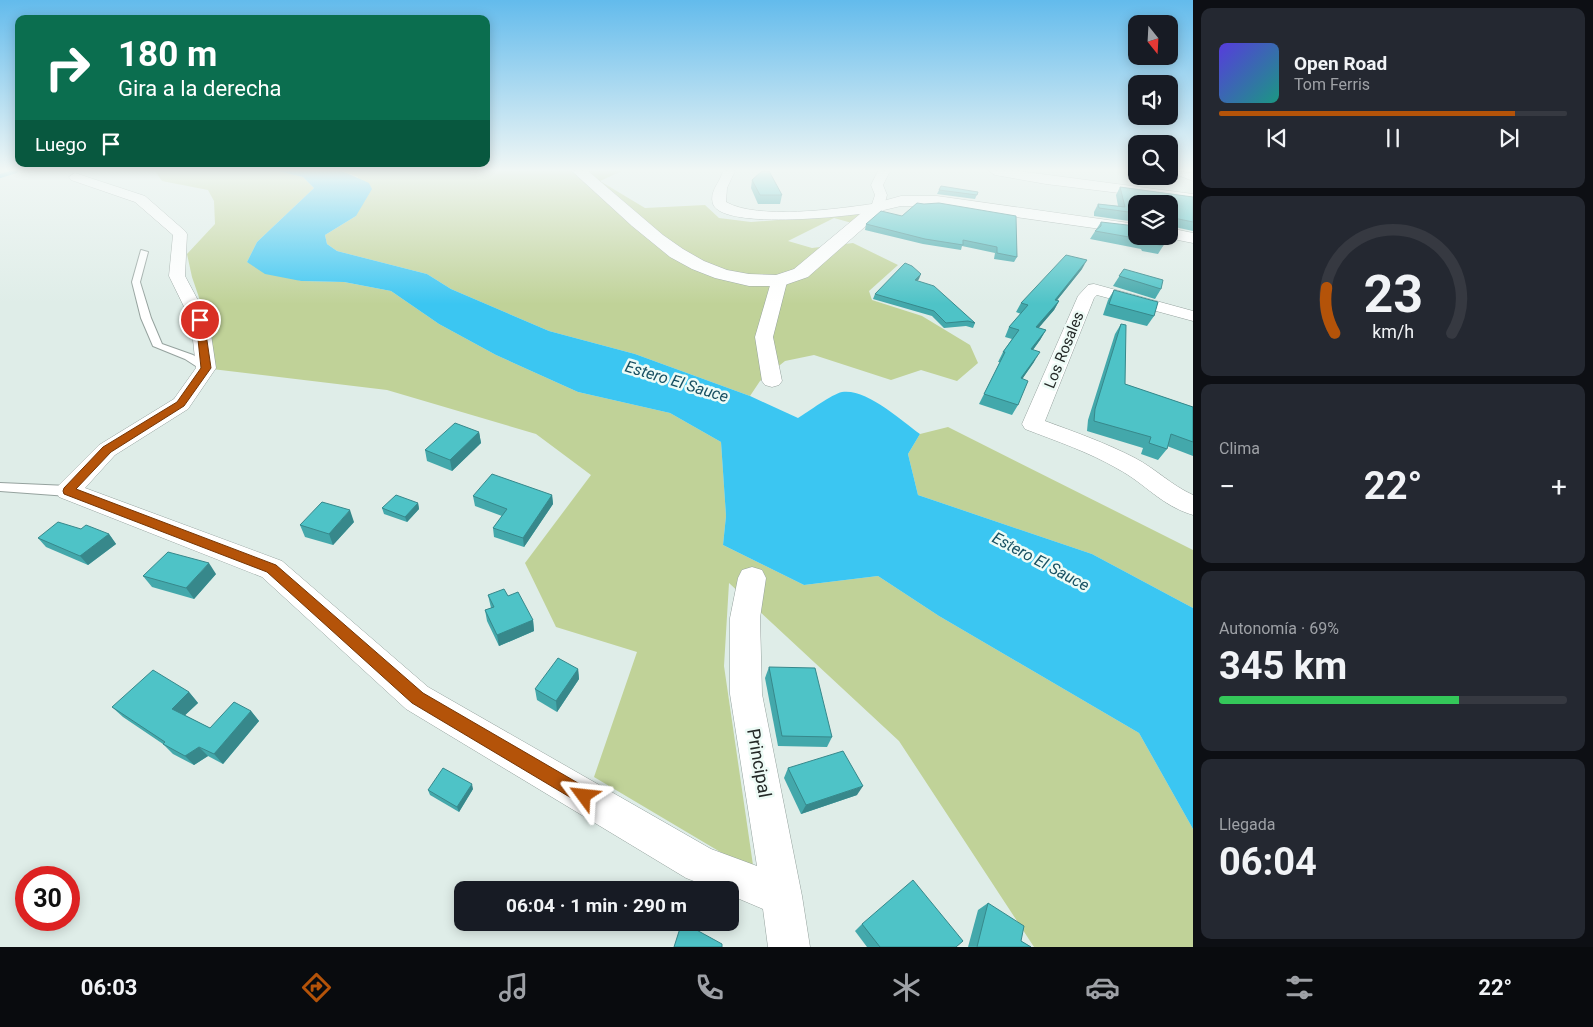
<!DOCTYPE html>
<html lang="es">
<meta charset="utf-8">
<style>
body{margin:0;font-family:Roboto,sans-serif;background:#242831;color:#f1f3f6;height:100vh;display:flex;flex-direction:column;font-size:19px;white-space:nowrap}
*{box-sizing:border-box;margin:0}
p{font-size:16px;color:#9ea1a6}
.icon{flex:none;width:28px;height:28px;fill:none;stroke:currentColor;stroke-width:2;stroke-linecap:round;stroke-linejoin:round}
.map{position:relative;flex:1;overflow:hidden}
.drawer{display:flex;flex-direction:column;gap:8px;padding:8px;background:#0d0f14;width:400px}
.drawer>*{flex:none}
.banner{position:absolute;left:15px;top:15px;width:475px;height:152px;border-radius:10px;box-shadow:0 2px 12px #0003;background:#0b6e4f;color:#fff;overflow:hidden}
.needle{width:32px;rotate:162deg}
.buttons{position:absolute;left:1128px;top:15px;display:grid;gap:10px}
.buttons a{display:grid;place-items:center;width:50px;height:50px;border-radius:10px;background:#171b24;box-shadow:0 2px 12px #0003;font-size:25px}
.speed{position:absolute;left:15px;top:866px;display:flex;gap:10px;font-size:25px;font-weight:700;text-align:center}
.speed>*{display:grid;place-content:center;width:65px;height:65px;border-radius:50%;background:#171b24;box-shadow:0 2px 12px #0003;line-height:1}
.speed .limit{border:8px solid #d22;background:#fff;color:#111}
.pin{position:absolute;display:grid;place-items:center;width:42px;height:42px;color:#fff;margin:-21px;border:2px solid #fff;border-radius:50%;box-shadow:0 1px 5px #0007}
.me{position:absolute;width:55px;margin:-28px;rotate:300deg;stroke-linejoin:round;filter:drop-shadow(0 0 4px #0008)}
.turn{display:flex;align-items:center;gap:18px;height:105px;padding:0 20px;font-size:22px}
.turn .icon{width:65px;height:65px;stroke-width:2.5}
.turn b{display:block;font-size:35px;line-height:42px}
.then{display:flex;align-items:center;height:48px;padding:0 20px;background:#0003;gap:10px;font-size:19px}
.big{font-size:38px;font-weight:700;line-height:1.1}
.drawer .card{flex:1;display:flex;flex-direction:column;justify-content:center;gap:8px;min-width:0;padding:0 18px;border-radius:10px;background:#242831}
.drawer .dial{align-items:center;gap:0}
.dial svg{height:130px;overflow:visible;fill:none;stroke:#363941;stroke-width:7;stroke-linecap:round;text-anchor:middle}
.dial text{fill:#f1f3f6;stroke:none}
.song{display:flex;align-items:center;gap:15px}
.cover{width:60px;height:60px;border-radius:8px;background:linear-gradient(135deg,hsl(250 70% 55%),hsl(170 70% 35%))}
.played{height:5px;border-radius:2px;background:linear-gradient(90deg,#b45309 85%,#363941 85%)}
.keys{display:flex;justify-content:space-around;direction:ltr}
.heat{display:flex;justify-content:space-between;align-items:center;font-size:28px;direction:ltr}
.charge{height:8px;border-radius:4px;background:linear-gradient(90deg,#34c759 69%,#363941 0)}
.trip{position:absolute;left:454px;top:881px;width:285px;height:50px;border-radius:10px;background:#171b24;box-shadow:0 2px 12px #0003;font-weight:700;line-height:50px;text-align:center}
.tab-bar{display:flex;height:80px;justify-content:space-around;align-items:center;background:#090b0e;color:#9ea1a6}
.tab-bar .icon{width:35px;height:35px}
.tab-bar .on{color:#b45309}
.tab-bar b{font-size:22px;color:#f1f3f6}
main{display:flex;flex:1;min-height:0}
.map>svg:first-child{display:block}
</style>
<main>
<div class="map">
<svg width="1193" height="947" viewBox="0 0 1193 947">
<rect width="100%" height="100%" fill="#dfede8"/>
<g fill="#c0d298">
<path d="M155,171H278L303,177L314,188L257,242L247,262L301,281L344,282L391,291L439,324L496,355L578,392L670,413L721,442L726,516L723,545L804,585L878,576L939,616L1139,733L1193,829V947H1034L899,741L729,583L724,666L754,872L594,777L637,652L556,627L525,563L591,475L536,434L387,390L212,369L205,315L192,277L187,254L215,224L214,201L208,190L162,181Z"/>
<path d="M342,171H622L600,181L645,208L705,205L719,218L751,222L866,213L852,223L834,218L788,241L812,248L853,243L898,265L869,291L872,300L922,316L970,345L978,363L957,381L921,370L891,380L814,355L785,361L760,381L750,396L635,354L549,331L451,289L427,274L337,251L327,244L325,235L356,216L358,177Z"/>
<path d="M948,427L1193,550V608L1092,554L918,495L908,454L920,434Z"/>
</g>
<path fill="#3bc6f2" d="M278,171H342L369,183L372,189L356,216L325,235L327,244L337,251L427,274L451,289L549,331L635,354L750,396L798,418C808,412 832,394 842,392C866,388 901,420 920,434L908,454L918,495L1092,554L1193,608V829L1139,733L939,616L878,576L804,585L723,545L726,516L721,442L670,413L578,392L496,355L439,324L391,291L344,282L301,281L265,274L247,262L257,242L314,188L303,177Z"/>
<g fill="none" stroke-linecap="round" stroke-linejoin="round">
<path stroke="#3bc6f2" stroke-width="4" d="M0,176L16,171"/>
<defs>
<g id="service">
<path d="M141,250L148,252L140,282L151,318L162,344L193,355L210,366L211,368L210,370H202L185,359L153,346L141,318L132,282Z"/>
<path d="M0,483L68,486L73,488L74,491L73,494L68,496L0,491Z"/>
</g>
<g id="minor">
<path d="M723,171H735L727,188L726,202C758,220 836,209 872,204L875,195L871,185L878,171H890L883,185L887,195L883,210C859,216 723,231 713,204C709,191 720,183 723,171Z"/>
<path d="M989,171H1018L1193,194V202L1046,184L995,175Z"/>
<path d="M1173,171L1193,173V181L1175,174Z"/>
<path d="M75,173L145,196L185,231L187,234L185,276L209,321L216,368L188,409L115,455L85,488L282,561L428,687L711,849L757,866L730,694V618L738,578L742,570L752,567L762,570L766,578L760,618L762,694L802,896L810,947H768L763,909L730,895V890H717L686,878L406,709L262,577L59,497L56,491L59,485L99,445L174,399L196,368L191,321L169,276L173,235L135,202L71,180L69,177Z"/>
<path d="M779,277L785,279L787,282L773,337L782,381L779,385L772,387L765,385L762,381L755,337L771,282L773,279Z"/>
<path d="M1094,284L1193,311V321L1097,295L1094,298L1045,421C1075,432 1106,443 1135,458C1156,469 1171,485 1193,495V515C1160,505 1146,484 1118,469C1089,452 1056,441 1025,429L1022,424L1078,296L1088,285Z"/>
</g>
<g id="tertiary">
<path d="M572,171H588L663,235L683,249L704,261L727,270L749,274L776,275L794,269L872,204L901,196H937L1136,224V234L937,206H901L884,210L808,277L782,286H749L715,278L692,269L670,257L632,226Z"/>
<path d="M1169,228L1193,233V243L1163,237L1169,236Z"/>
</g>
</defs>
<use href="#service" stroke="#95a29e" stroke-width="2"/>
<use href="#minor" stroke="#95a29e" stroke-width="1"/>
<use href="#tertiary" stroke="#95a29e" stroke-width="1"/>
<use href="#service" fill="#fff" fill-rule="evenodd"/>
<use href="#minor" fill="#fff" fill-rule="evenodd"/>
<use href="#tertiary" fill="#fff" fill-rule="evenodd"/>
</g>
<g fill="#43a8ab">
<path d="M752,180L782,195L780,204H758L751,188Z"/>
<path d="M1120,187L1193,197V231L1170,226L1169,228V204H1136V222L1094,216V212L1098,204L1118,206L1116,195Z"/>
<path d="M939,190L978,192L975,199L937,194Z"/>
<path d="M917,203L1017,257L1014,262L994,259L995,253L962,246L961,250L923,244L865,230L866,224L902,216Z"/>
<path d="M1101,222L1163,246L1158,254L1142,251L1141,249L1090,239Z"/>
<path d="M1082,269L1057,300L1059,301L1054,310L1038,328L1046,330L1040,340L1033,350L1034,362L1022,379L1018,405L1012,415L979,404L1000,362H998L1003,352L1012,339L1005,337L1009,327L1021,314L1016,312L1021,303Z"/>
<path d="M1124,269L1161,289L1155,299L1113,286Z"/>
<path d="M919,279L917,281L975,323L973,328L966,326L944,328L932,316L873,299L875,294Z"/>
<path d="M1114,290L1154,316L1147,326L1103,315L1108,300Z"/>
<path d="M1121,324L1125,384L1193,407V456L1167,446V449L1158,460L1141,454L1143,448L1087,431L1088,420L1115,334Z"/>
<path d="M479,432L481,443L452,471L427,461L425,450Z"/>
<path d="M552,495L553,504L524,547L494,537L493,528L502,516L475,506L473,496Z"/>
<path d="M418,503L419,509L407,522L384,514L382,508Z"/>
<path d="M354,522L333,545L305,537L300,525Z"/>
<path d="M81,529L109,534L116,544L88,565L46,547L38,538Z"/>
<path d="M216,574L194,599L152,587L143,576Z"/>
<path d="M488,595L508,596L533,620L534,631L499,646L487,621L485,610L491,608Z"/>
<path d="M769,667L832,737L827,747L778,746L765,678Z"/>
<path d="M578,669L579,679L557,712L537,700L535,689Z"/>
<path d="M189,692L198,703L185,715L210,728L251,711L259,721L223,764L208,756L194,765L173,754L163,744L123,717L112,707Z"/>
<path d="M788,768L857,795L801,814L784,778Z"/>
<path d="M473,789L459,812L430,795L428,790Z"/>
<path d="M988,903L1021,941L1031,947H968L978,910Z"/>
<path d="M862,924L956,947H867L855,931Z"/>
</g>
<g fill="#37888b">
<path d="M1087,260L1082,269L1050,309L1055,300Z"/>
<path d="M921,274L919,279L913,285L915,280Z"/>
<path d="M1059,301L1054,310L1031,337L1036,327Z"/>
<path d="M1046,330L1040,340L1026,359L1031,349Z"/>
<path d="M1040,352L1034,362L1016,388L1021,378Z"/>
<path d="M479,432L481,443L452,471L450,460Z"/>
<path d="M552,495L553,504L524,547L523,538Z"/>
<path d="M418,503L419,509L407,522L405,517Z"/>
<path d="M350,510L354,522L333,545L329,534Z"/>
<path d="M109,534L116,544L88,565L80,556Z"/>
<path d="M209,563L216,574L194,599L186,588Z"/>
<path d="M533,620L534,631L499,646L497,635Z"/>
<path d="M578,669L579,679L557,712L556,701Z"/>
<path d="M189,692L198,703L181,719L172,709Z"/>
<path d="M251,711L259,721L223,764L214,754Z"/>
<path d="M199,747L208,756L194,765L185,756Z"/>
<path d="M472,784L473,789L459,812L457,807Z"/>
<path d="M863,786L857,795L801,814L806,805Z"/>
</g>
<g fill="#4ec3c7" stroke="#37888b">
<path d="M762,171H769L782,195H760L752,180Z"/>
<path d="M941,186L978,192L977,195L939,190Z"/>
<path d="M1120,187L1193,197V222L1174,218L1172,222L1169,221V204H1136V213L1099,208L1098,204L1125,207Z"/>
<path d="M917,203L924,204L939,203L1016,216L1017,257L997,253V247L963,240V245L925,239L866,224L881,211L902,216Z"/>
<path d="M1101,222L1136,226V236H1162L1163,246L1147,242L1146,240L1095,231L1101,226Z"/>
<path d="M1066,255L1087,260L1055,300L1059,301L1036,327L1046,330L1031,349L1040,352L1021,378L1028,381L1018,405L984,394L1005,352H1003L1019,330L1009,327L1028,305L1021,303Z"/>
<path d="M905,263L912,266L921,274L915,280L934,286L975,323L968,321L946,323L934,311L875,294Z"/>
<path d="M1124,269L1163,280L1161,289L1119,276Z"/>
<path d="M1114,290L1158,302L1154,316L1109,304Z"/>
<path d="M1121,324L1126,325L1125,384L1193,407V442L1171,434L1167,449L1149,443L1151,437L1094,421L1095,409Z"/>
<path d="M455,423L479,432L450,460L425,450Z"/>
<path d="M492,474L552,495L523,538L493,528L507,509L473,496Z"/>
<path d="M396,495L418,503L405,517L382,508Z"/>
<path d="M322,502L350,510L329,534L300,525Z"/>
<path d="M58,522L81,529L86,525L109,534L80,556L38,538Z"/>
<path d="M168,552L209,563L186,588L143,576Z"/>
<path d="M504,589L508,596L518,592L533,620L497,635L485,610L494,607L488,595Z"/>
<path d="M558,658L578,669L556,701L535,689Z"/>
<path d="M769,667L815,668L832,737L782,736Z"/>
<path d="M153,670L189,692L172,709L210,728L234,702L251,711L214,754L199,747L185,756L163,744L165,742L112,707Z"/>
<path d="M843,751L863,786L806,805L788,768Z"/>
<path d="M443,768L472,784L457,807L428,790Z"/>
<path d="M913,880L963,941L956,947H880L862,924Z"/>
<path d="M988,903L1024,926L1021,941L1031,947H977Z"/>
<path d="M682,922L722,944V947H674Z"/>
</g>
<linearGradient id="sky" x2="0" y2="1"><stop stop-color="#63bbec"/><stop offset="0.56" stop-color="#f1f7f5"/><stop offset="1" stop-color="#f1f7f5" stop-opacity="0"/></linearGradient>
<rect width="1193" height="304" fill="url(#sky)"/>
<path fill="#b45309" stroke="#753606" d="M200,318L204,320L211,368L184,406L111,452L76,489L276,565L423,693L590,790L593,796L590,802L584,804L578,802L412,703L267,572L64,494L63,491L64,488L103,447L177,402L201,368L196,320Z"/>
<g text-anchor="middle" stroke-width="5" stroke-linejoin="round" paint-order="stroke">
<g font-size="15" fill="#242927" stroke="#edfbf6">
<text transform="translate(1064 350) rotate(-68)" y="5">Los Rosales</text>
</g>
<g font-size="16" font-style="italic" fill="#185062" stroke="#edfbf6">
<text transform="translate(677 381) rotate(17)" y="6">Estero El Sauce</text>
<text transform="translate(1041 561) rotate(28)" y="6">Estero El Sauce</text>
</g>
<g font-size="18" fill="#242927" stroke="#edfbf6">
<text transform="translate(759 763) rotate(80)" y="6">Principal</text>
</g>
</g>
</svg>
<div class="buttons">
<a><svg class="needle" viewBox="-14 -14 28 28"><path d="M0-13l5 13h-10z" fill="#e53935"/><path d="M0 13l5-13h-10z" fill="#9ea1a6"/></svg></a>
<a><svg class="icon" aria-label="sound" viewBox="0 0 24 24"><path d="M4 9h4l5-4v14l-5-4H4zM17 9q2 3 0 6"/></svg></a>
<a><svg class="icon" aria-label="search" viewBox="0 0 24 24"><circle cx="10" cy="10" r="6"/><path d="M15 15l6 6"/></svg></a>
<a><svg class="icon" aria-label="layers" viewBox="0 0 24 24"><path d="M12 4l9 5-9 5-9-5zM3 14l9 5 9-5"/></svg></a>
</div>
<div class="speed"><div class="limit">30</div></div>
<div class="pin" style="left:200px;top:320px;background:#d93025"><svg class="icon" aria-label="arrive" viewBox="0 0 24 24"><path d="M6 21V4h12l-3 4 3 4H6"/></svg></div>
<svg class="me" style="left:584px;top:796px" viewBox="-20 -20 40 40"><path d="M0-17L14 15 0 8-14 15z" fill="#b45309" stroke="#fff" stroke-width="4"/></svg>
<div class="trip">06:04 · 1 min · 290 m</div>
<div class="banner">
<div class="turn"><svg class="icon" aria-label="right" viewBox="0 0 24 24"><path d="M7 20v-9h11M14 6l5 5-5 5"/></svg><div><b>180 m</b>Gira a la derecha</div></div>
<div class="then">Luego<svg class="icon" aria-label="arrive" viewBox="0 0 24 24"><path d="M6 21V4h12l-3 4 3 4H6"/></svg></div>
</div>
</div>
<section class="drawer">
<div class="card">
<div class="song"><i class="cover"></i><div><b>Open Road</b><p>Tom Ferris</p></div></div>
<div class="played"></div>
<div class="keys"><svg class="icon" aria-label="previous" viewBox="0 0 24 24"><path d="M18 5L8 12l10 7zM5 5v14"/></svg><svg class="icon" aria-label="pause" viewBox="0 0 24 24"><path d="M8 5v14M16 5v14"/></svg><svg class="icon" aria-label="next" viewBox="0 0 24 24"><path d="M6 5l10 7-10 7zM19 5v14"/></svg></div>
</div>
<div class="card dial"><svg viewBox="0 0 100 80">
<path d="M14 69A42 42 0 1 1 86 69"/>
<path d="M14 69A42 42 0 0 1 9 41" stroke="#b45309"/>
<text x="50" y="56" font-size="32" font-weight="700">23</text>
<text x="50" y="72" font-size="11">km/h</text>
</svg></div>
<div class="card"><p>Clima</p>
<div class="heat"><a>−</a><b class="big">22°</b><a>+</a></div>
</div>
<div class="card"><p>Autonomía · 69%</p><b class="big">345 km</b><div class="charge"></div></div>
<div class="card"><p>Llegada</p><b class="big">06:04</b></div>
</section>
</main>
<nav class="tab-bar">
<b>06:03</b>
<svg class="icon on" aria-label="directions" viewBox="0 0 24 24"><path d="M12 3l9 9-9 9-9-9zM9 14v-3h6M13 9l2 2-2 2"/></svg>
<svg class="icon" aria-label="music" viewBox="0 0 24 24"><path d="M9 18V5l10-2v13"/><circle cx="6" cy="18" r="3"/><circle cx="16" cy="16" r="3"/></svg>
<svg class="icon" aria-label="phone" viewBox="0 0 24 24"><path d="M5 4h4l2 5-3 2q2 4 5 5l2-3 5 2v4C11 20 4 13 5 4z"/></svg>
<svg class="icon" aria-label="climate" viewBox="0 0 24 24"><path d="M12 3v18M4 7l16 10M4 17L20 7"/></svg>
<svg class="icon" aria-label="car" viewBox="0 0 24 24"><path d="M5 17H2v-5l4-1 3-4h7l3 4 3 1v5h-3M9 17h6M6 11h13"/><circle cx="7" cy="17" r="2"/><circle cx="17" cy="17" r="2"/></svg>
<svg class="icon" aria-label="filters" viewBox="0 0 24 24"><path d="M4 7h16M4 17h16"/><circle cx="9" cy="7" r="2"/><circle cx="15" cy="17" r="2"/></svg>
<b>22°</b>
</nav>
